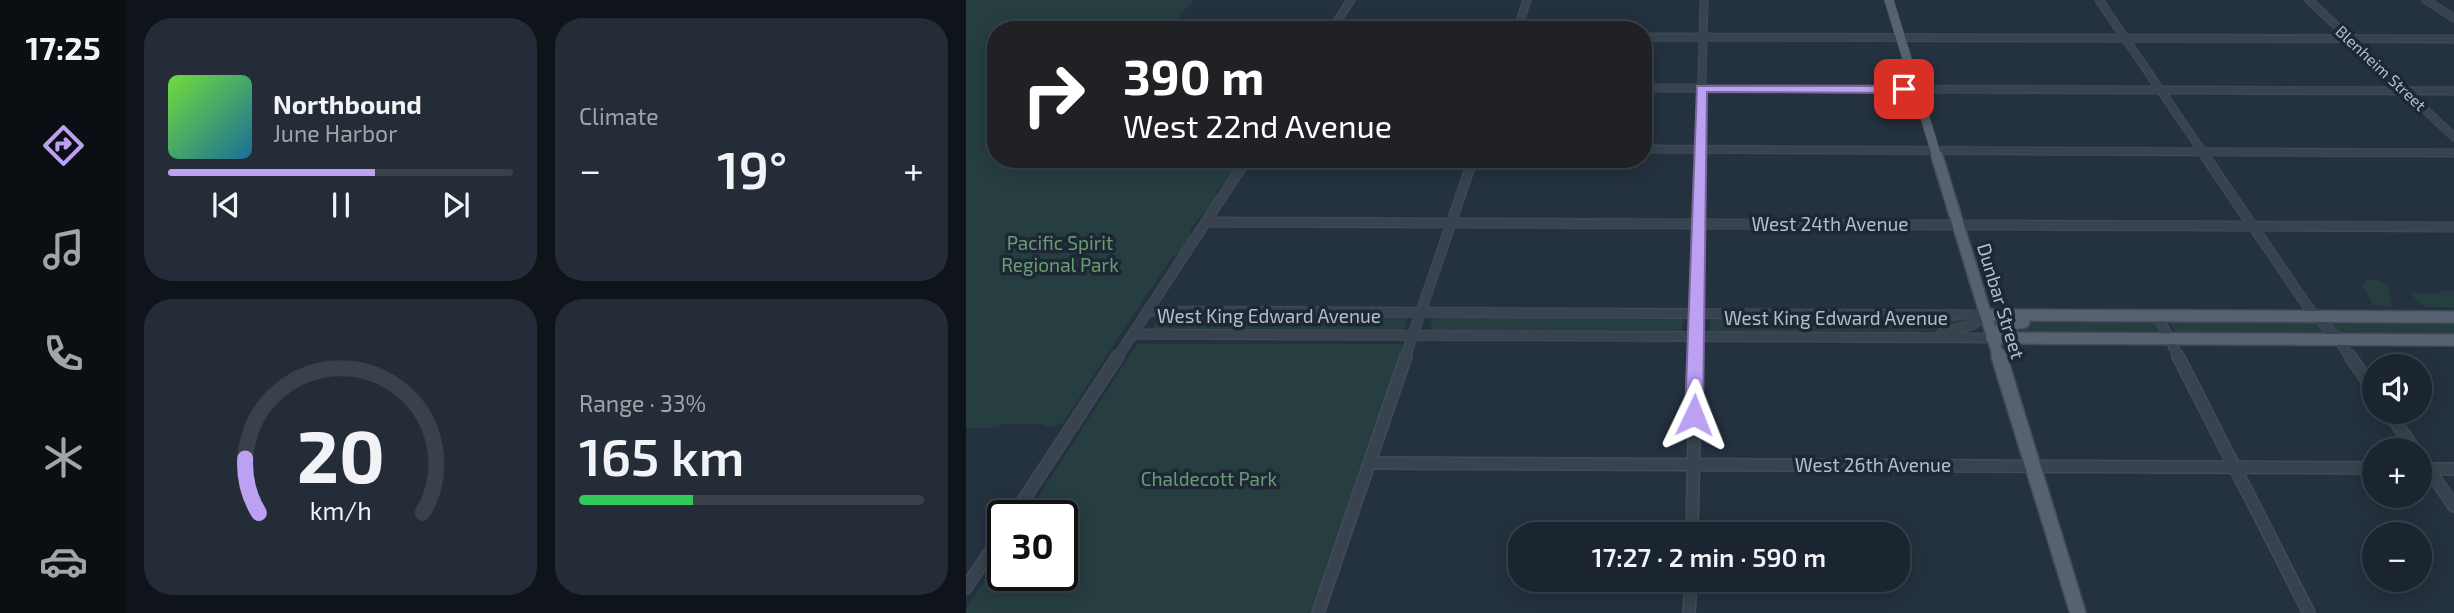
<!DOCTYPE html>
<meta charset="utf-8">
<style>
body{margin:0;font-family:"Exo 2",sans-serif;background:#242d37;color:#f1f3f6;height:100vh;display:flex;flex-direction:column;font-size:26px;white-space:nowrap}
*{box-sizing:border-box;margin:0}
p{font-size:23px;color:#a0a5aa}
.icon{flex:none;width:38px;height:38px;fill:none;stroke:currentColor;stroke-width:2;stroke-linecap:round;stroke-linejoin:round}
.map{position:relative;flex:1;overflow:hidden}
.drawer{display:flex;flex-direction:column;gap:18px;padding:18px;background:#0f141a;width:840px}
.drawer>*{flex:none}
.hud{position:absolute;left:21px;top:21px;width:665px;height:147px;border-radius:28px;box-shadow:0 4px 18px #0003,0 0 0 2px #39424b;background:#202124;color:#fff;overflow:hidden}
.fabs{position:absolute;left:1396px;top:354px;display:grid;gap:14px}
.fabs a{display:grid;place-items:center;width:70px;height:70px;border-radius:50%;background:#1b252f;box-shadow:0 4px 18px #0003,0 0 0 2px #39424b;font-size:35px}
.speed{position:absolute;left:21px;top:500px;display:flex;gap:14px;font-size:35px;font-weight:700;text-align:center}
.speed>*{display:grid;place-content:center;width:91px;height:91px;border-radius:50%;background:#1b252f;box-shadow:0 4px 18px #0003,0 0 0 2px #39424b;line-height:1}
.speed .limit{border:4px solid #111;border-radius:10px;background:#fff;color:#111}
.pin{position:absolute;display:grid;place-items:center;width:60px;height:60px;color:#fff;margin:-30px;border-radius:14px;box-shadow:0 4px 10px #0006}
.me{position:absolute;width:77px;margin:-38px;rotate:2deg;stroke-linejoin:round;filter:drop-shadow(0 0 5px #0008)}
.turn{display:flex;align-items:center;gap:24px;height:147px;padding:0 21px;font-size:32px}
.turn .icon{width:91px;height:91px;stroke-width:2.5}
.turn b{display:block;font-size:49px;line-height:60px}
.big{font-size:52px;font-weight:600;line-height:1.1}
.drawer .card{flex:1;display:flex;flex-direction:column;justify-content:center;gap:10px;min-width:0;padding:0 24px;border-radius:28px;background:#242d37}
.drawer .dial{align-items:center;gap:0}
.dial svg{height:182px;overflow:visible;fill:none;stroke:#39424b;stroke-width:7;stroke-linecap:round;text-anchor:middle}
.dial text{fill:#f1f3f6;stroke:none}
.song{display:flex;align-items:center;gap:21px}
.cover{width:84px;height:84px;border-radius:10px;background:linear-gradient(135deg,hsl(100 70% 55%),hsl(200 70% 35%))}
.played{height:7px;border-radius:4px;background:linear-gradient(90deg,#bca0f2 60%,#39424b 60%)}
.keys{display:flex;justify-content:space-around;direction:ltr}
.heat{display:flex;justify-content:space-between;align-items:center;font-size:38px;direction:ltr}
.charge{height:10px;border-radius:5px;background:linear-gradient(90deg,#34c759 33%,#39424b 0)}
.drawer .tiles{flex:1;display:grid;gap:18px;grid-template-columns:repeat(2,1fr)}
.trip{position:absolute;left:542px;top:522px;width:402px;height:70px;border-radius:28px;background:#1b252f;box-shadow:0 4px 18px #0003,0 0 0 2px #39424b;font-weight:600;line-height:70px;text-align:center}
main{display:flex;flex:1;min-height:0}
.dock{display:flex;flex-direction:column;width:126px;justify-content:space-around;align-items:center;background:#0b0f13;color:#a0a5aa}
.dock .icon{width:49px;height:49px}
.dock .on{color:#bca0f2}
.dock b{font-size:32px;color:#f1f3f6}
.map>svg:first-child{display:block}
</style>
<main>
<nav class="dock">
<b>17:25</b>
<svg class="icon on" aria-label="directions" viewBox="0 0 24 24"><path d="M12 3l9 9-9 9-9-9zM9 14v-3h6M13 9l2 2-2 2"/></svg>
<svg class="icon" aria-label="music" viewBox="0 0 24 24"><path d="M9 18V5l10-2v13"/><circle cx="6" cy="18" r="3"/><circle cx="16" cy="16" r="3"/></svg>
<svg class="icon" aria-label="phone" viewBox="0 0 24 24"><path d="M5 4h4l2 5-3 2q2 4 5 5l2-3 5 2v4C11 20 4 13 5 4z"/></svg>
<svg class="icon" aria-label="climate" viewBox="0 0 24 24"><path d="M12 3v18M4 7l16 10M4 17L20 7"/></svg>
<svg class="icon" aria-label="car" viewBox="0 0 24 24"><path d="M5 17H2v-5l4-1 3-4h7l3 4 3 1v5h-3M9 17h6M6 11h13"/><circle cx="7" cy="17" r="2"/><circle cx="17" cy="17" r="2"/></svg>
</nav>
<section class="drawer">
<div class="tiles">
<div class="card">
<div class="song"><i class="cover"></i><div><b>Northbound</b><p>June Harbor</p></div></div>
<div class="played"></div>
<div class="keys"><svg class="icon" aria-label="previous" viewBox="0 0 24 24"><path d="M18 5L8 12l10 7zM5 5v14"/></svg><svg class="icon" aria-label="pause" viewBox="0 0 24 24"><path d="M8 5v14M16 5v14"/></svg><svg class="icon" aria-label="next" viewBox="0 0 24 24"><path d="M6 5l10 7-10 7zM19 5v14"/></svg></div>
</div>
<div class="card"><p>Climate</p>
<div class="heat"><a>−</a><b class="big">19°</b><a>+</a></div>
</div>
<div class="card dial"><svg viewBox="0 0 100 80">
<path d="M14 69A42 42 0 1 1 86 69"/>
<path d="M14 69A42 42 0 0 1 8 45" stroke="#bca0f2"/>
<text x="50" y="56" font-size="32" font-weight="700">20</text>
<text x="50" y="72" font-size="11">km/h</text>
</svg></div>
<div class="card"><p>Range · 33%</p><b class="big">165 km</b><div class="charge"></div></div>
</div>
</section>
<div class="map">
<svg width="1488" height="613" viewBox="0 0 1488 613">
<rect width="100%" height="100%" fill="#24313f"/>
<g fill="#263e40">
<path d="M0,0H228L201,30H30V159H273L269,164L270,168L250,192L249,205L233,218L224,231L226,240L215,253L206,257L96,424L82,427L75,424H38L30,428H0Z"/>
<path d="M1400,280H1411L1421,285L1427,307L1407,305L1396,285Z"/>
<path d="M1478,290L1488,291V308L1459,307L1443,293H1474Z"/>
<path d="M194,316L442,317L437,332L185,330Z"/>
<path d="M467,317L717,319L716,334L463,332Z"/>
<path d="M744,318L994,320L1002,323L973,330L930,333H744Z"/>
<path d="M1152,319L1189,321L1195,333L1059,334L1041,330L1040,327L1081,321Z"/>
<path d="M1359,320L1488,321V337L1373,334Z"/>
<path d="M1203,321H1347L1363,336L1210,334Z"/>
<path d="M171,344H440L347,613H0V609L37,552V576H96V516H60Z"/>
</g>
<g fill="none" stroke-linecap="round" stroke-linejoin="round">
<defs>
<g id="minor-far2">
<path d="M1133,0L1240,157"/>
<path d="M1343,0L1488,137"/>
<path d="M1460,0L1488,18"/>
<path d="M365,30L385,0"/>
<path d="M551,30L561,0"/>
<path d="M677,37L1488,39"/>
<path d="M677,88L1488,91"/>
<path d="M677,149L1488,153"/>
<path d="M734,157L738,0"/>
</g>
<g id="minor-far1">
<path d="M1239,156L1344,310L1372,339L1385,358"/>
<path d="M240,222L1488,227"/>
<path d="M183,311L1020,315"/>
<path d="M1192,316L1213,358"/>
<path d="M976,333L1006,325L1019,316"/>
<path d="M167,334L1026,338"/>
<path d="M151,358L281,159"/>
<path d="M439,358L507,159"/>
<path d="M730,358L735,156"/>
</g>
<g id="minor">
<path d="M1212,356L1343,613"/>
<path d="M1384,356L1409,392"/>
<path d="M1422,411L1449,450"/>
<path d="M1454,457L1488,506"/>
<path d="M404,463L1409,468"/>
<path d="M1458,469H1488"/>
<path d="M47,516L152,356"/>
<path d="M726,534L730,356"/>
<path d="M0,588L37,532"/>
<path d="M352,613L440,356"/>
<path d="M723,613L725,579"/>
</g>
<path id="major-far2" d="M923,0L971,157"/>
<g id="major-far1">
<path d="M971,156L1033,358"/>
<path d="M1020,315L1488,317"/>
<path d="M1026,338L1488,340"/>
<path d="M1026,338L1037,325L1058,322"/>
</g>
<path id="major" d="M1033,356L1112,613"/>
</defs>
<use href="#minor-far2" stroke="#414c58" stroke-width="9"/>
<use href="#minor-far1" stroke="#414c58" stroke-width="11"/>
<use href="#minor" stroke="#414c58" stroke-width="14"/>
<use href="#major-far2" stroke="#414c58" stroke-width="10"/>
<use href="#major-far1" stroke="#414c58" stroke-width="14"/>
<use href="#major" stroke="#414c58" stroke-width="18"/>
<use href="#minor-far2" stroke="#38434f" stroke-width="7"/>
<use href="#minor-far1" stroke="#38434f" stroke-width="9"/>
<use href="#minor" stroke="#38434f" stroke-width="11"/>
<use href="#major-far2" stroke="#56626f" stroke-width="9"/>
<use href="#major-far1" stroke="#56626f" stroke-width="11"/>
<use href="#major" stroke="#56626f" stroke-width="15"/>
</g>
<path fill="#bca0f2" stroke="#7a689d" stroke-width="2" d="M731,86H938L944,89L938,93L741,92L737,415L735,421L728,423L722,421L719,415Z"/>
<g text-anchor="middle" stroke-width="7" stroke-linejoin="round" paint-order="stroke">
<g font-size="16" fill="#b4beca" stroke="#1d2834">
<text transform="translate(1415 68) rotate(43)" y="6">Blenheim Street</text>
</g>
<g font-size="19" fill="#b4beca" stroke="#1d2834">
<text x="864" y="231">West 24th Avenue</text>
<text transform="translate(1035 301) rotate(73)" y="7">Dunbar Street</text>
<text x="303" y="323">West King Edward Avenue</text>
<text x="870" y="325">West King Edward Avenue</text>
<text x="907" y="472">West 26th Avenue</text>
</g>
<g font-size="19" fill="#6b9b74" stroke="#1d2834">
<text x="94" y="250">Pacific Spirit<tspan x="94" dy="22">Regional Park</tspan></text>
<text x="243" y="486">Chaldecott Park</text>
</g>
</g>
</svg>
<div class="fabs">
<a><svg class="icon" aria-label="sound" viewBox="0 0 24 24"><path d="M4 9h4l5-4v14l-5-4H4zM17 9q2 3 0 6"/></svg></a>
<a>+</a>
<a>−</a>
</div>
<div class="speed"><div class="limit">30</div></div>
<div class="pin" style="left:938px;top:89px;background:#d93025"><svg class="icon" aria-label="arrive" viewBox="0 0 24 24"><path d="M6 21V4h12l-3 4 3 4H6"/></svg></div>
<svg class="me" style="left:728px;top:415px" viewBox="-20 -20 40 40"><path d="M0-17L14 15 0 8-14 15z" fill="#bca0f2" stroke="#fff" stroke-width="4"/></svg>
<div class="trip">17:27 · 2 min · 590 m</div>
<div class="hud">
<div class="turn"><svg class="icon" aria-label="right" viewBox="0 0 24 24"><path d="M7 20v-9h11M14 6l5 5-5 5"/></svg><div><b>390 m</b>West 22nd Avenue</div></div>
</div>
</div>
</main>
